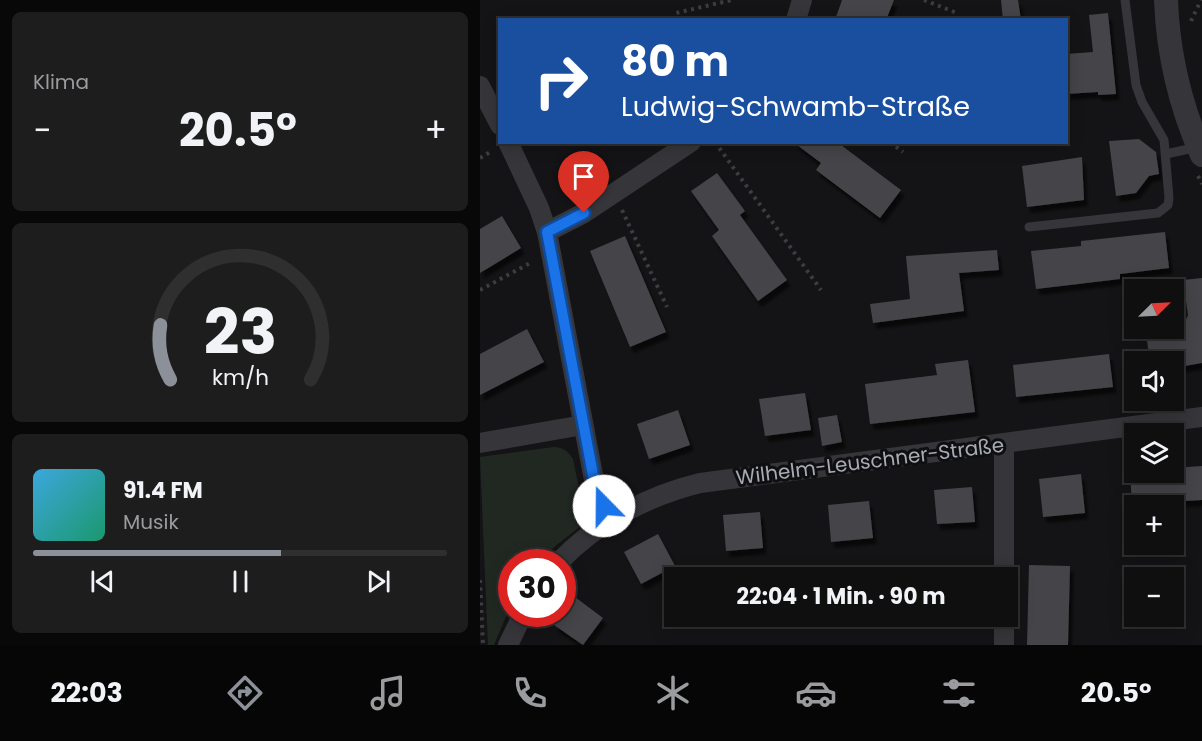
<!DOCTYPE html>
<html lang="de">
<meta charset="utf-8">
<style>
body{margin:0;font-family:Poppins,sans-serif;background:#1d1d1e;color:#f1f3f6;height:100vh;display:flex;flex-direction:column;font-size:22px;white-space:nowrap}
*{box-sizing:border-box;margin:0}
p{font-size:20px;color:#9b9c9f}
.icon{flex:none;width:33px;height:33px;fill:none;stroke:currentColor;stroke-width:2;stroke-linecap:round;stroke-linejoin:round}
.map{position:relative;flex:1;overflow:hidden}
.side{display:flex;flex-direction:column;gap:12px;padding:12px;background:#080809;width:480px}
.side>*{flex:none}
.hud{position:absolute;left:18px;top:18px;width:570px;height:126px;border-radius:0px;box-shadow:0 3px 15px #0003,0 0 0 2px #2f2f30;background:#1a4fa0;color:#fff;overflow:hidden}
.needle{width:39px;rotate:66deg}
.buttons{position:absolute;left:644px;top:279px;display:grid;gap:12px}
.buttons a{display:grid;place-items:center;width:60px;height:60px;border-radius:0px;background:#0f0f10;box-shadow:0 3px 15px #0003,0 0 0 2px #2f2f30;font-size:30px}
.speed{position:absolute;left:18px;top:549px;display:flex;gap:12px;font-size:30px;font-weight:700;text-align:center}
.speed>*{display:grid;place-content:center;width:78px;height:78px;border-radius:50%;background:#0f0f10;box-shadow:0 3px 15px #0003,0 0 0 2px #2f2f30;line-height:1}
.speed .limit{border:9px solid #d22;background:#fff;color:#111}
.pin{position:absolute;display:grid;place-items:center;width:51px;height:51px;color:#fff;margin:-62px -26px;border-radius:50% 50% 50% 0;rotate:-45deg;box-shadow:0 0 6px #0007}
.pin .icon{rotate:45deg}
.me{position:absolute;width:66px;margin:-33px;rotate:338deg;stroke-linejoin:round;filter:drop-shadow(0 0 4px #0008)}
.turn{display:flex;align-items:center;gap:21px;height:126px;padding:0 24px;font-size:27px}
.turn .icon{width:78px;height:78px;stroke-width:2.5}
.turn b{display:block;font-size:42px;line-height:51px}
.big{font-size:45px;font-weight:700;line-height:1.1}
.side .card{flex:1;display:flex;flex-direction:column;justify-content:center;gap:9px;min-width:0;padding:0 21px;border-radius:9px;background:#1d1d1e}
.side .dial{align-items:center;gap:0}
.dial svg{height:156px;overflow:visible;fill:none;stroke:#2f2f30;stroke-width:7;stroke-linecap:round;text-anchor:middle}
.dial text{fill:#f1f3f6;stroke:none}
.song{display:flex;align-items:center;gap:18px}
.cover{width:72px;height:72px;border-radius:9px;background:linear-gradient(135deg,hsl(200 70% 55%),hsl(160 70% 35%))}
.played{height:6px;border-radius:3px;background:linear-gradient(90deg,#8c9099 60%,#2f2f30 60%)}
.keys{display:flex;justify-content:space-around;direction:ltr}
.heat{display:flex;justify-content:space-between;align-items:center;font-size:33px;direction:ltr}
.trip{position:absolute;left:184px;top:567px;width:354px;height:60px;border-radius:0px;background:#0f0f10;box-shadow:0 3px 15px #0003,0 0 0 2px #2f2f30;font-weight:700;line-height:60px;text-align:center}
.tab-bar{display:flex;height:96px;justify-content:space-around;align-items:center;background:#060606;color:#9b9c9f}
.tab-bar .icon{width:42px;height:42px}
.tab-bar .selected{color:#8c9099}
.tab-bar b{font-size:27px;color:#f1f3f6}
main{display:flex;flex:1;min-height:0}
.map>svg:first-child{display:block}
</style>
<main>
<section class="side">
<div class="card"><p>Klima</p>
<div class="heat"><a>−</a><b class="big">20.5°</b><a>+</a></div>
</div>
<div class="card dial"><svg viewBox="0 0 100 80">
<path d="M14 69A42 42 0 1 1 86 69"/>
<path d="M14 69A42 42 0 0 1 9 41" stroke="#8c9099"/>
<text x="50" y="56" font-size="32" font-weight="700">23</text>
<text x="50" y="72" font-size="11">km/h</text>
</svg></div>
<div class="card">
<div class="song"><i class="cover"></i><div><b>91.4 FM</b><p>Musik</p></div></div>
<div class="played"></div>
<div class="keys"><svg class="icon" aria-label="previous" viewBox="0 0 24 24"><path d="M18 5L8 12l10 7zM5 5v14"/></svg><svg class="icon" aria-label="pause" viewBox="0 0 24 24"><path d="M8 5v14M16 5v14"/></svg><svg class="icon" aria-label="next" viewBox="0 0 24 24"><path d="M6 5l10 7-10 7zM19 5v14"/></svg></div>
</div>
</section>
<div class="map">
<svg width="722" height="645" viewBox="0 0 722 645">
<defs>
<filter id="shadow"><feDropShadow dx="3.5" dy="6" stdDeviation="1.5" flood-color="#0009"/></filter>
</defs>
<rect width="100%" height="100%" fill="#141416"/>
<path fill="#212822" d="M73,447C83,447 88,451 93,459L106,522L74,547L61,562H32L31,605L14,645H8L0,457Z"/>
<g fill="#444449" filter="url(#shadow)">
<path d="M362,0H414L406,20H355Z"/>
<path d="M521,0H538L541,20H523Z"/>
<path d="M628,13L636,94L618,95V92L586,94V54L613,52L609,15Z"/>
<path d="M659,139L676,152L679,174L669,176L656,193L636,196L629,141Z"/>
<path d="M313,142H357L421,190L400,218L336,170L341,163Z"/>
<path d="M602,157L604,200L547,207L542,166Z"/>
<path d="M237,173L265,211L260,215L307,280L278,301L232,236L239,230L211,191Z"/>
<path d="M22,216L41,248L0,273V229Z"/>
<path d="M685,232L689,268L640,274V279L556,289L551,251L601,246V241Z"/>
<path d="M145,236L186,332L150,347L110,251Z"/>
<path d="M517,250L519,270L479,273L484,311L393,323L390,304L430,299L426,256Z"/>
<path d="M722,278V363L693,368V362H670L666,333L702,328L708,315L703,280Z"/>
<path d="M47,329L64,362L0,395V354Z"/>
<path d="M629,354L633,387L536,397L533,365Z"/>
<path d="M488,360L495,412L390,424L385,384L457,375L455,364Z"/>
<path d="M325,393L331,430L285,436L279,399Z"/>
<path d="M198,410L210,445L169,459L157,424Z"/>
<path d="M357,415L362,442L342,446L338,418Z"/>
<path d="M722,466V500L652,504L650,472H693V468Z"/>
<path d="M601,474L605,513L563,517L559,479Z"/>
<path d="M492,487L495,522L457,524L454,490Z"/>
<path d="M389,501L393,538L351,542L348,505Z"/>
<path d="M280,512L283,548L246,551L243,515Z"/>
<path d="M178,534L195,566L161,584L144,552Z"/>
<path d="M549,565L590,566L588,645H547Z"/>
<path d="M95,597L123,618L103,645L74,625Z"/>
</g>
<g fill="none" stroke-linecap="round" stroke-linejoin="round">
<g stroke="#3c3d41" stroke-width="4" stroke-dasharray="3 4.5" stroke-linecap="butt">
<path d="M444,0L477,13"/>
<path d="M197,20L196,13L252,0"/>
<path d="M711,21L721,0"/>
<path d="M235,142L341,290"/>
<path d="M410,142L423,152"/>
<path d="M0,158L12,151"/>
<path d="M718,176L722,184"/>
<path d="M142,210L187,307"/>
<path d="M0,290L52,262"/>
<path d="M0,580L3,645"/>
</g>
<g stroke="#36363a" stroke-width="9">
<path d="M686,154L718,147"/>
<path d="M549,227L678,213L688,205L689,198L684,140L662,102L656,85L645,0"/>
</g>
<g stroke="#36363a" stroke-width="20">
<path d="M316,20L322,0"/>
<path d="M0,86L20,125"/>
<path d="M28,142L59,208L67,232L114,480L132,520"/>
<path d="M67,232L104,213L211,142"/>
<path d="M0,443L103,425"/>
<path d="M79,562C116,523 167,496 220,483L722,417"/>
<path d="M524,578V444"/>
<path d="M28,645L43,614"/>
<path d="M524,645V616"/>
</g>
<path stroke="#36363a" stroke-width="24" d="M686,0C688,54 700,105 722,155"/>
</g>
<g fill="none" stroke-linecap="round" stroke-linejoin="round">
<defs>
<path id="route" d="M104,213L67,232L114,480L124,506"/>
</defs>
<use href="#route" stroke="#114b97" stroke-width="15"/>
<use href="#route" stroke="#1a73e8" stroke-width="10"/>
</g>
<g text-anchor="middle" stroke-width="6" stroke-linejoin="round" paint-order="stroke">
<g font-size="20" fill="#a8abb5" stroke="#0f0f11">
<text transform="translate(390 461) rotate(-7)" y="7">Wilhelm-Leuschner-Straße</text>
</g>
</g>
</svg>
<div class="buttons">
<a><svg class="needle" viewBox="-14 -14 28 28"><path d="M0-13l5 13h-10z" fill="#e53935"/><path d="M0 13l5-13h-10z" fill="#9b9c9f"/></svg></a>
<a><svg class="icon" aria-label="sound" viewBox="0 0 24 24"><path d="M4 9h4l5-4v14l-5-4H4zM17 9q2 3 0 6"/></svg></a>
<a><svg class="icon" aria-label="layers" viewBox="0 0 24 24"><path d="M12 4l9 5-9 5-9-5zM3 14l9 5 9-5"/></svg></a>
<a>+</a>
<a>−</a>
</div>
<div class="speed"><div class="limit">30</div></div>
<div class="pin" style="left:104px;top:213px;background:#d93025"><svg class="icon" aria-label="arrive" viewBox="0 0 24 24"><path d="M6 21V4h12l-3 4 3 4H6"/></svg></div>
<svg class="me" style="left:124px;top:506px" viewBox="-20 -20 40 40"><circle r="19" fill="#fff"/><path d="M0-13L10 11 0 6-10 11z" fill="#1a73e8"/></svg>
<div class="trip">22:04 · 1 Min. · 90 m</div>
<div class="hud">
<div class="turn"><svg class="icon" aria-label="right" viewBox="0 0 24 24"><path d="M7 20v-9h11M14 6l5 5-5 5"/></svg><div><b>80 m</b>Ludwig-Schwamb-Straße</div></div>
</div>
</div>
</main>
<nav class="tab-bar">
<b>22:03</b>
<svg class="icon selected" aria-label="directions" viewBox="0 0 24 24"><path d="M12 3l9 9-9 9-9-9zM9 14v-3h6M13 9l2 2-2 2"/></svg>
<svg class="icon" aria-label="music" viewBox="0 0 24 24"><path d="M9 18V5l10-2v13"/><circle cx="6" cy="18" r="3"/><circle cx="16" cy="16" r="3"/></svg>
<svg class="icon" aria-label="phone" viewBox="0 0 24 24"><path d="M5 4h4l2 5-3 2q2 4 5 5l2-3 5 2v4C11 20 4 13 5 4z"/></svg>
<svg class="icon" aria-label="climate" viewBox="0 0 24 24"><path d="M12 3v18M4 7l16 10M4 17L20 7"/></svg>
<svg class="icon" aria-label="car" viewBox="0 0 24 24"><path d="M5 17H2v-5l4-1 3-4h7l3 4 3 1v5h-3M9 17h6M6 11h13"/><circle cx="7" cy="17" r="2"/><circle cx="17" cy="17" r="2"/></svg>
<svg class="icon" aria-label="filters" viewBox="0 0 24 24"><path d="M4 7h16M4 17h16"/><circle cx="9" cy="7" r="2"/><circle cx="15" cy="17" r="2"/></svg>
<b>20.5°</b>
</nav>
